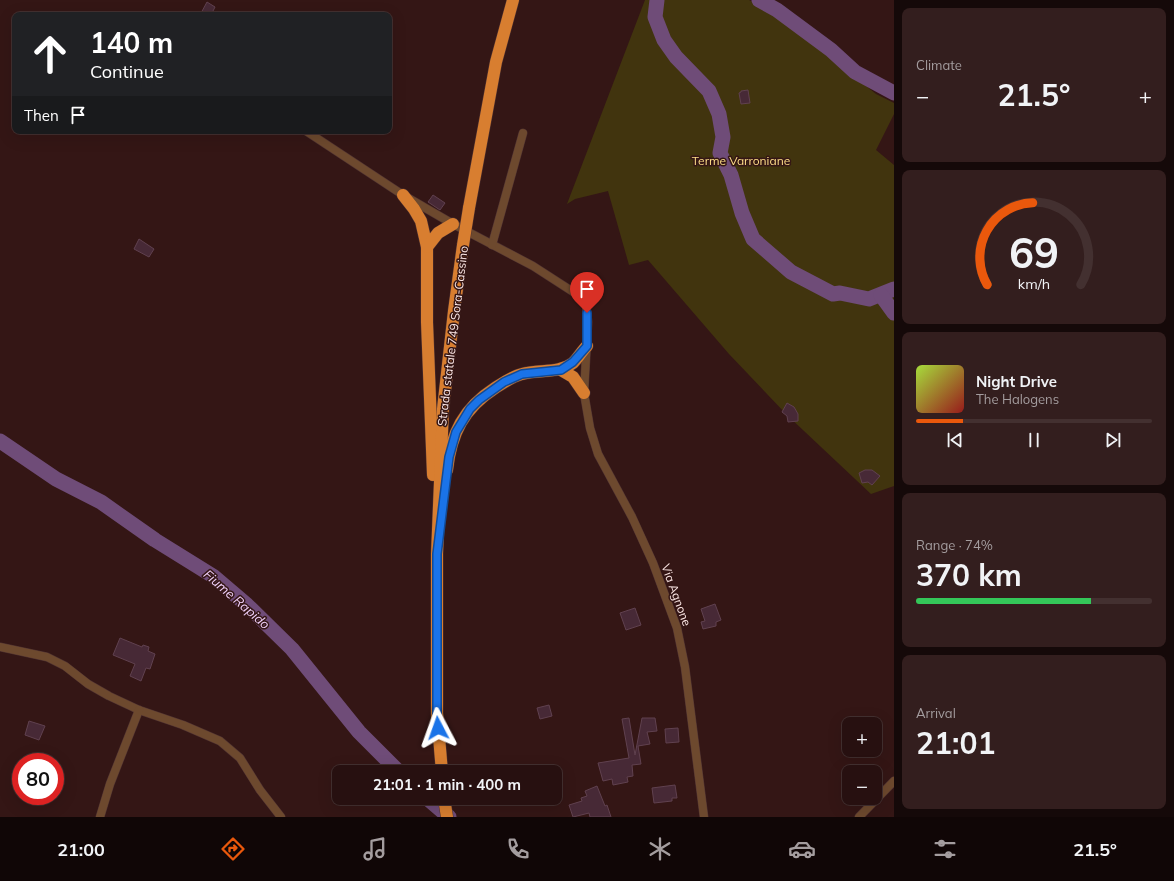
<!DOCTYPE html>
<meta charset="utf-8">
<style>
body{margin:0;font-family:Mulish,sans-serif;background:#331e1e;color:#f1f3f6;height:100vh;display:flex;flex-direction:column;font-size:15px;white-space:nowrap}
*{box-sizing:border-box;margin:0}
p{font-size:13px;color:#a49d9f}
.icon{flex:none;width:22px;height:22px;fill:none;stroke:currentColor;stroke-width:2;stroke-linecap:round;stroke-linejoin:round}
.map{position:relative;flex:1;overflow:hidden}
.panel{display:flex;flex-direction:column;gap:8px;padding:8px;background:#150909;width:280px}
.panel>*{flex:none}
.banner{position:absolute;left:12px;top:12px;width:380px;height:122px;border-radius:8px;box-shadow:0 4px 16px #0002,0 0 0 1px #433030;background:#202124;color:#fff;overflow:hidden}
.tools{position:absolute;left:842px;top:717px;display:grid;gap:8px}
.tools a{display:grid;place-items:center;width:40px;height:40px;border-radius:8px;background:#271010;box-shadow:0 4px 16px #0002,0 0 0 1px #433030;font-size:20px}
.speed{position:absolute;left:12px;top:753px;display:flex;gap:8px;font-size:20px;font-weight:700;text-align:center}
.speed>*{display:grid;place-content:center;width:52px;height:52px;border-radius:50%;background:#271010;box-shadow:0 4px 16px #0002,0 0 0 1px #433030;line-height:1}
.speed .limit{border:6px solid #d22;background:#fff;color:#111}
.pin{position:absolute;display:grid;place-items:center;width:34px;height:34px;color:#fff;margin:-41px -17px;border-radius:50% 50% 50% 0;rotate:-45deg;box-shadow:0 0 4px #0007}
.pin .icon{rotate:45deg}
.me{position:absolute;width:44px;margin:-22px;rotate:356deg;stroke-linejoin:round;filter:drop-shadow(0 0 3px #0008)}
.turn{display:flex;align-items:center;gap:14px;height:84px;padding:0 12px;font-size:18px}
.turn .icon{width:52px;height:52px;stroke-width:2.5}
.turn b{display:block;font-size:28px;line-height:34px}
.then{display:flex;align-items:center;height:38px;padding:0 12px;background:#0003;gap:8px;font-size:15px}
.big{font-size:30px;font-weight:700;line-height:1.1}
.panel .tile{flex:1;display:flex;flex-direction:column;justify-content:center;gap:6px;min-width:0;padding:0 14px;border-radius:8px;background:#331e1e}
.panel .dial{align-items:center;gap:0}
.dial svg{height:104px;overflow:visible;fill:none;stroke:#433030;stroke-width:7;stroke-linecap:round;text-anchor:middle}
.dial text{fill:#f1f3f6;stroke:none}
.song{display:flex;align-items:center;gap:12px}
.cover{width:48px;height:48px;border-radius:6px;background:linear-gradient(135deg,hsl(80 70% 55%),hsl(0 70% 35%))}
.played{height:4px;border-radius:2px;background:linear-gradient(90deg,#ea580c 20%,#433030 20%)}
.keys{display:flex;justify-content:space-around;direction:ltr}
.heat{display:flex;justify-content:space-between;align-items:center;font-size:22px;direction:ltr}
.charge{height:6px;border-radius:3px;background:linear-gradient(90deg,#34c759 74%,#433030 0)}
.trip{position:absolute;left:332px;top:765px;width:230px;height:40px;border-radius:8px;background:#271010;box-shadow:0 4px 16px #0002,0 0 0 1px #433030;font-weight:700;line-height:40px;text-align:center}
.tabs{display:flex;height:64px;justify-content:space-around;align-items:center;background:#100606;color:#a49d9f}
.tabs .icon{width:28px;height:28px}
.tabs .on{color:#ea580c}
.tabs b{font-size:18px;color:#f1f3f6}
main{display:flex;flex:1;min-height:0}
.map>svg:first-child{display:block}
</style>
<main>
<div class="map">
<svg width="894" height="817" viewBox="0 0 894 817">
<rect width="100%" height="100%" fill="#341615"/>
<path fill="#41340e" d="M645,0H749L776,13L876,94L894,103V114L876,150L894,165V486L871,494L787,415L729,354L648,260L629,265L608,191L575,199L567,204Z"/>
<g fill="none" stroke-linecap="round" stroke-linejoin="round">
<g stroke="#6f4c78" stroke-width="15">
<path d="M657,0L655,17L664,40L676,57L709,91L719,114L723,137L720,153L731,175L742,213L753,239L791,272L833,294L840,293L869,299L894,289"/>
<path d="M759,0L777,10L831,50L855,72L894,93"/>
<path d="M881,295L894,313"/>
<path d="M0,441L56,479L101,502L155,540L213,576L247,605L292,649L359,732L399,772"/>
<path d="M427,798L449,817"/>
</g>
</g>
<g fill="#472936" stroke="#60414f">
<path d="M207,2L215,7L211,15H200Z"/>
<path d="M748,90L750,103L741,104L739,93L741,92V91Z"/>
<path d="M433,195L445,203L440,210L428,202Z"/>
<path d="M139,239L154,249L149,257L134,249Z"/>
<path d="M787,403L794,407L798,414V421L788,422L787,416L782,412Z"/>
<path d="M865,470H872L880,476L872,485L868,482L862,483L859,473Z"/>
<path d="M715,604L721,620L716,622V626L703,629L701,622L705,621L701,609Z"/>
<path d="M635,608L641,625L626,630L620,613Z"/>
<path d="M120,638L142,647L143,645L149,647L148,651L155,654L150,669L146,668L141,681L130,676L135,664L113,655Z"/>
<path d="M549,705L552,716L540,719L537,708Z"/>
<path d="M629,718L635,755L642,718H655L657,731L647,732L650,744L638,746L641,764L632,765L633,776L627,777L628,782L613,785L612,779L603,781L598,763L629,758L622,719Z"/>
<path d="M29,721L45,726L39,740L25,735Z"/>
<path d="M678,728L679,742L666,743L665,729Z"/>
<path d="M675,785L677,798H672V801L654,803L652,788Z"/>
<path d="M597,786L605,806L607,805L611,817H590L589,813L573,817L569,805L582,801L581,798L587,796L585,791Z"/>
</g>
<g fill="none" stroke-linecap="round" stroke-linejoin="round">
<defs>
<g id="minor">
<path d="M306,131L403,195L453,224L533,266L581,297L586,304L588,322L584,393L590,428L598,454L632,517L653,563L677,628L685,667L704,817"/>
<path d="M492,245L523,133"/>
<path d="M0,647L47,657L65,666L88,684L109,696L139,710L183,725L220,741L240,758L260,790L281,817"/>
<path d="M100,817L110,784L139,710"/>
<path d="M859,817L894,781"/>
</g>
<g id="highway">
<path d="M403,195L414,209L421,221L427,247V322L433,475"/>
<path d="M469,208L496,62L513,0"/>
<path d="M427,247L438,233L453,224"/>
<path d="M561,370L573,377L584,393"/>
<path d="M447,470C451,433 464,408 495,388C503,383 513,376 522,374C540,369 558,374 573,363C578,358 582,351 587,346"/>
<path d="M442,772L437,713V554L443,409L454,311L463,245"/>
<path d="M444,798L447,817"/>
</g>
</defs>
<use href="#minor" stroke="#503332" stroke-width="9"/>
<use href="#highway" stroke="#503332" stroke-width="13"/>
<use href="#minor" stroke="#6d492e" stroke-width="8"/>
<use href="#highway" stroke="#d87e30" stroke-width="12"/>
<defs>
<path id="highway-bridge" d="M463,245L469,208"/>
</defs>
<use href="#highway-bridge" stroke="#503332" stroke-width="13" stroke-linecap="butt"/>
<use href="#highway-bridge" stroke="#d87e30" stroke-width="12"/>
</g>
<g fill="none" stroke-linecap="round" stroke-linejoin="round">
<defs>
<path id="route" d="M438,728L437,713V554L449,457L456,432L470,409L479,400L504,382L522,374L561,370L573,362L587,346V313"/>
</defs>
<use href="#route" stroke="#114b97" stroke-width="10"/>
<use href="#route" stroke="#1a73e8" stroke-width="7"/>
</g>
<g text-anchor="middle" stroke-width="3" stroke-linejoin="round" paint-order="stroke">
<g font-size="12" fill="#ffdf88" stroke="#341615">
<text x="741" y="165">Terme Varroniane</text>
</g>
<g font-size="12" fill="#fde8e6" stroke="#341615">
<text transform="translate(453 336) rotate(-83)" y="4">Strada statale 749 Sora-Cassino</text>
<text transform="translate(676 595) rotate(70)" y="4">Via Agnone</text>
</g>
<g font-size="13" font-style="italic" fill="#f1d0fa" stroke="#341615">
<text transform="translate(237 599) rotate(41)" y="5">Fiume Rapido</text>
</g>
</g>
</svg>
<div class="tools">
<a>+</a>
<a>−</a>
</div>
<div class="speed"><div class="limit">80</div></div>
<div class="pin" style="left:587px;top:313px;background:#d93025"><svg class="icon" aria-label="arrive" viewBox="0 0 24 24"><path d="M6 21V4h12l-3 4 3 4H6"/></svg></div>
<svg class="me" style="left:438px;top:728px" viewBox="-20 -20 40 40"><path d="M0-17L14 15 0 8-14 15z" fill="#1a73e8" stroke="#fff" stroke-width="4"/></svg>
<div class="trip">21:01 · 1 min · 400 m</div>
<div class="banner">
<div class="turn"><svg class="icon" aria-label="ahead" viewBox="0 0 24 24"><path d="M12 20V5M6 11l6-6 6 6"/></svg><div><b>140 m</b>Continue</div></div>
<div class="then">Then<svg class="icon" aria-label="arrive" viewBox="0 0 24 24"><path d="M6 21V4h12l-3 4 3 4H6"/></svg></div>
</div>
</div>
<section class="panel">
<div class="tile"><p>Climate</p>
<div class="heat"><a>−</a><b class="big">21.5°</b><a>+</a></div>
</div>
<div class="tile dial"><svg viewBox="0 0 100 80">
<path d="M14 69A42 42 0 1 1 86 69"/>
<path d="M14 69A42 42 0 0 1 49 6" stroke="#ea580c"/>
<text x="50" y="56" font-size="32" font-weight="700">69</text>
<text x="50" y="72" font-size="11">km/h</text>
</svg></div>
<div class="tile">
<div class="song"><i class="cover"></i><div><b>Night Drive</b><p>The Halogens</p></div></div>
<div class="played"></div>
<div class="keys"><svg class="icon" aria-label="previous" viewBox="0 0 24 24"><path d="M18 5L8 12l10 7zM5 5v14"/></svg><svg class="icon" aria-label="pause" viewBox="0 0 24 24"><path d="M8 5v14M16 5v14"/></svg><svg class="icon" aria-label="next" viewBox="0 0 24 24"><path d="M6 5l10 7-10 7zM19 5v14"/></svg></div>
</div>
<div class="tile"><p>Range · 74%</p><b class="big">370 km</b><div class="charge"></div></div>
<div class="tile"><p>Arrival</p><b class="big">21:01</b></div>
</section>
</main>
<nav class="tabs">
<b>21:00</b>
<svg class="icon on" aria-label="directions" viewBox="0 0 24 24"><path d="M12 3l9 9-9 9-9-9zM9 14v-3h6M13 9l2 2-2 2"/></svg>
<svg class="icon" aria-label="music" viewBox="0 0 24 24"><path d="M9 18V5l10-2v13"/><circle cx="6" cy="18" r="3"/><circle cx="16" cy="16" r="3"/></svg>
<svg class="icon" aria-label="phone" viewBox="0 0 24 24"><path d="M5 4h4l2 5-3 2q2 4 5 5l2-3 5 2v4C11 20 4 13 5 4z"/></svg>
<svg class="icon" aria-label="climate" viewBox="0 0 24 24"><path d="M12 3v18M4 7l16 10M4 17L20 7"/></svg>
<svg class="icon" aria-label="car" viewBox="0 0 24 24"><path d="M5 17H2v-5l4-1 3-4h7l3 4 3 1v5h-3M9 17h6M6 11h13"/><circle cx="7" cy="17" r="2"/><circle cx="17" cy="17" r="2"/></svg>
<svg class="icon" aria-label="filters" viewBox="0 0 24 24"><path d="M4 7h16M4 17h16"/><circle cx="9" cy="7" r="2"/><circle cx="15" cy="17" r="2"/></svg>
<b>21.5°</b>
</nav>
